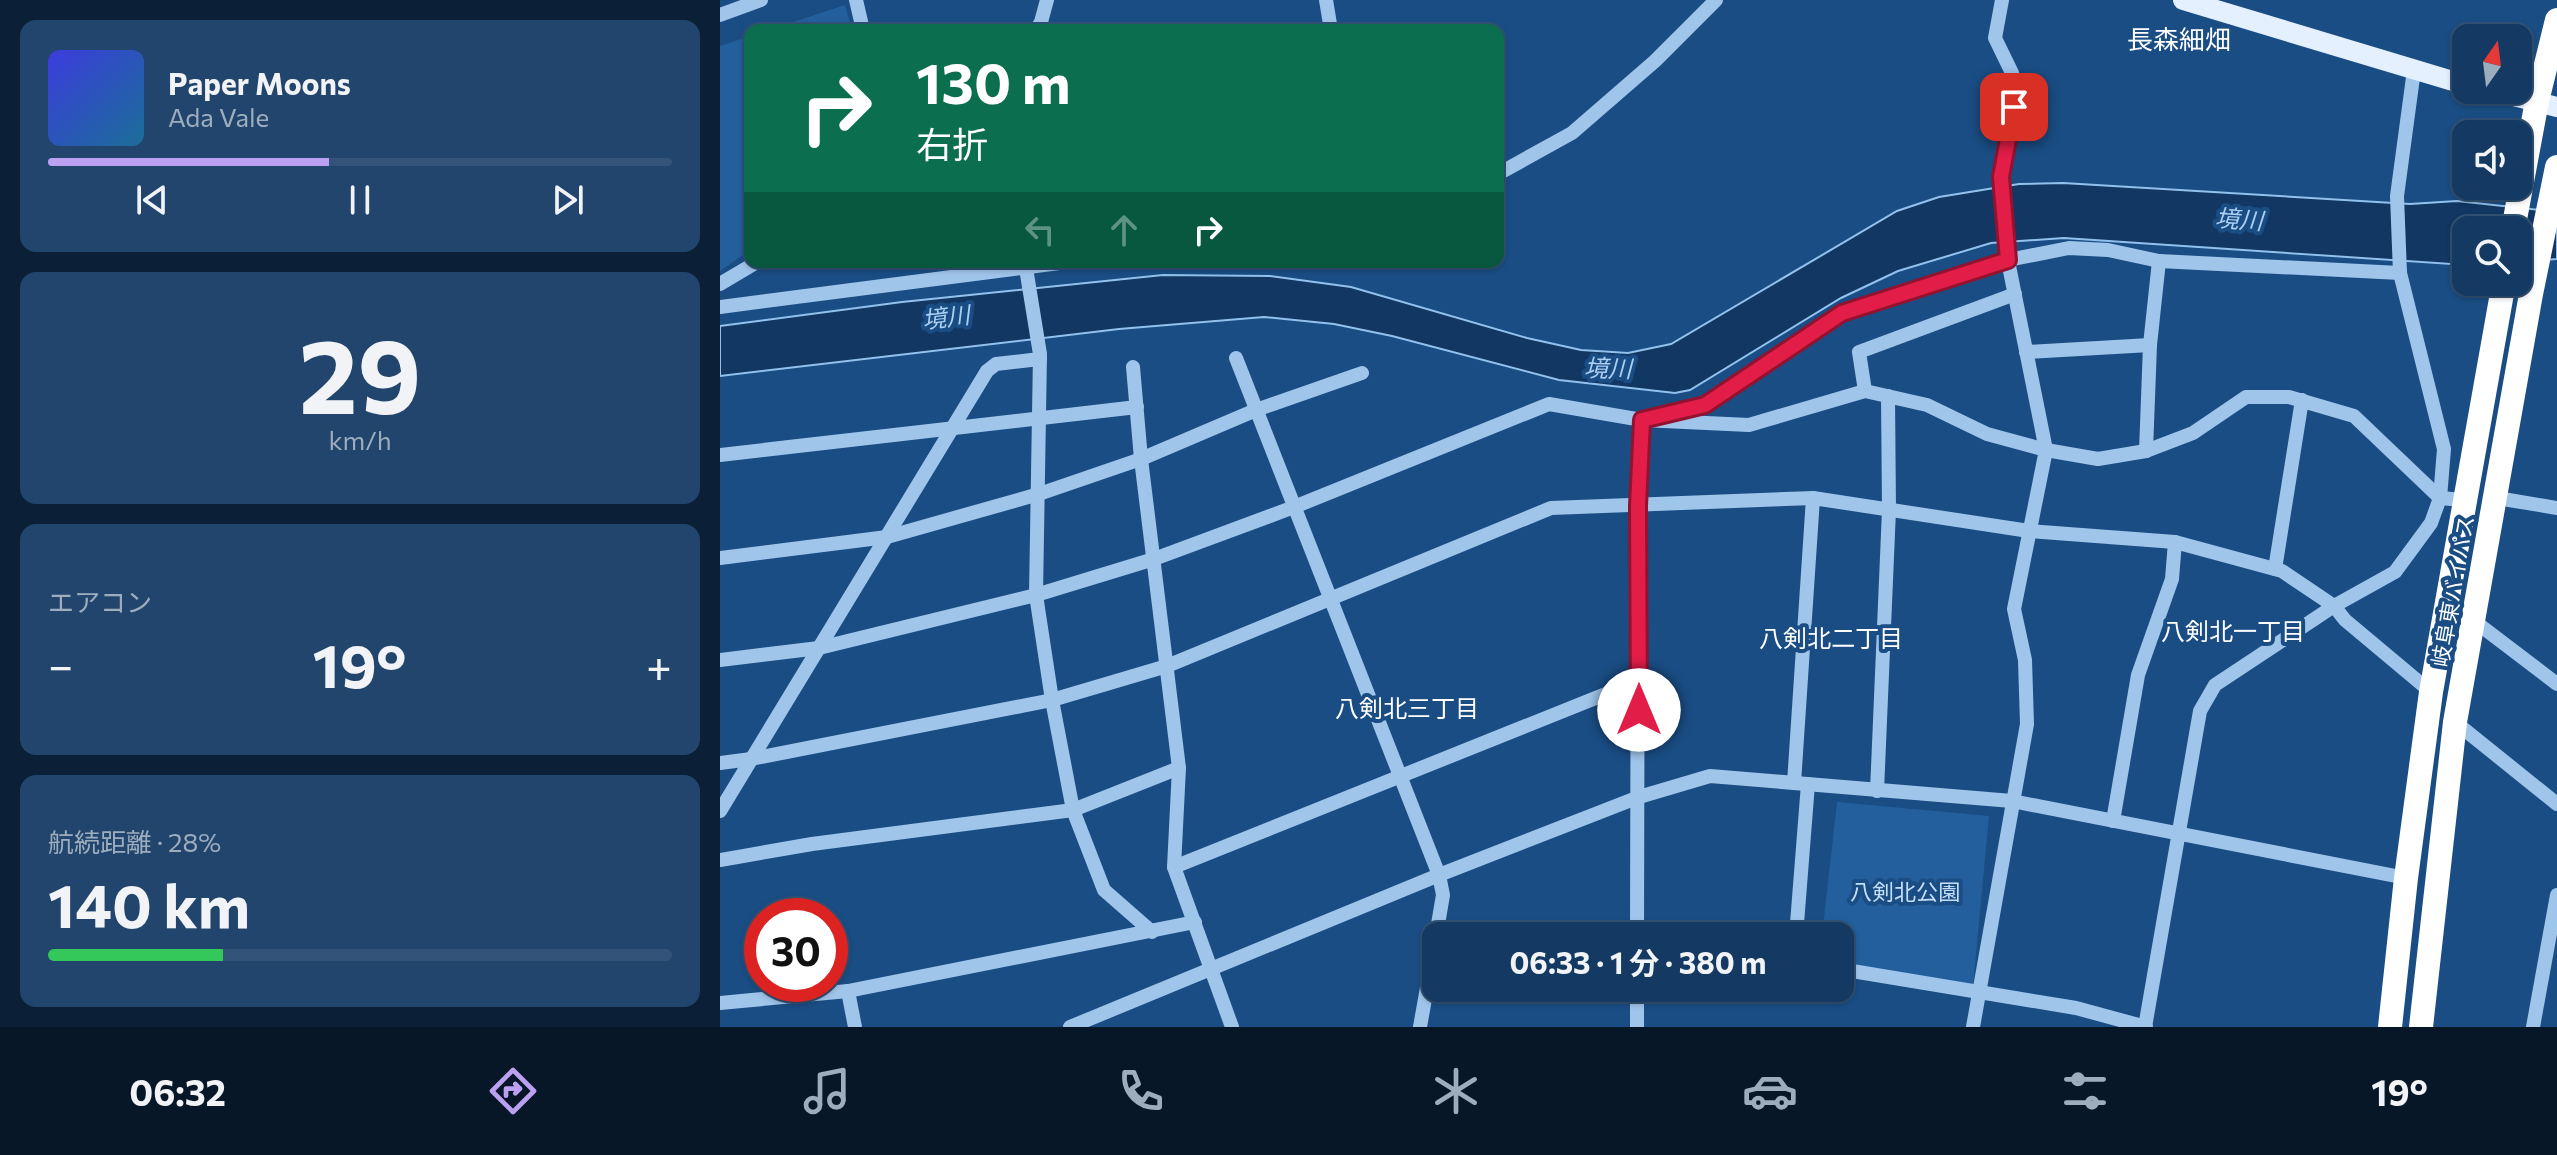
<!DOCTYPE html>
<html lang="ja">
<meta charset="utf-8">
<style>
body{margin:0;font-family:Commissioner,"Noto Sans JP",sans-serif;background:#21456c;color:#f1f3f6;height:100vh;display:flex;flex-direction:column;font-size:30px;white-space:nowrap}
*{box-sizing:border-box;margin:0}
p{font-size:26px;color:#9dadbe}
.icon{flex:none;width:44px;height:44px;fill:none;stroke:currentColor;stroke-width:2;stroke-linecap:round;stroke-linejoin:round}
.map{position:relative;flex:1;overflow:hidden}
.sheet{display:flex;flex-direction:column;gap:20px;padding:20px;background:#0b2036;width:720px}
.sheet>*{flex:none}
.top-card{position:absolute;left:24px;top:24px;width:760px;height:244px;border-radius:16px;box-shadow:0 2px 6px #0004,0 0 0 2px #335478;background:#0b6e4f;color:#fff;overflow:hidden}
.needle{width:52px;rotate:14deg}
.fabs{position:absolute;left:1732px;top:24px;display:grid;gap:16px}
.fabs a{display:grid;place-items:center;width:80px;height:80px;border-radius:16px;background:#143a63;box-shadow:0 2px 6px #0004,0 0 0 2px #335478;font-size:40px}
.speed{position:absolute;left:24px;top:898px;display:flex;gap:16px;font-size:40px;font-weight:700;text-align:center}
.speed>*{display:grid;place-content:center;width:104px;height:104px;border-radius:50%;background:#143a63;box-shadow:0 2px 6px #0004,0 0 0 2px #335478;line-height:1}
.speed .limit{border:12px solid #d22;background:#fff;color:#111}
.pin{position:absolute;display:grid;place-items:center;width:68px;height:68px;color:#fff;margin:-34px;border-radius:16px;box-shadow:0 4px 12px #0006}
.me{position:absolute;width:88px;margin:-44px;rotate:0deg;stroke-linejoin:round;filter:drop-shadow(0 0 6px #0008)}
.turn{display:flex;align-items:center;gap:28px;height:168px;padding:0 40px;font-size:36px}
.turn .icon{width:104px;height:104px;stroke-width:2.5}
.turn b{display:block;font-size:56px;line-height:68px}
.lanes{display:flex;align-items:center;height:76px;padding:0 40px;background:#0003;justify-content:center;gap:40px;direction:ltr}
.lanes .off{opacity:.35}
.big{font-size:60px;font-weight:700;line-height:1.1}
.sheet .widget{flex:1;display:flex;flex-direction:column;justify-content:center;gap:12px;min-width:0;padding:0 28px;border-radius:16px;background:#21456c}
.sheet .dial{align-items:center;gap:0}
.dial b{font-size:104px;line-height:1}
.song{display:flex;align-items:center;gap:24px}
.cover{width:96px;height:96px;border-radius:12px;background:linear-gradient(135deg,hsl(240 70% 55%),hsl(200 70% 35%))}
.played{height:8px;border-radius:4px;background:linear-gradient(90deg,#bca0f2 45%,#335478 45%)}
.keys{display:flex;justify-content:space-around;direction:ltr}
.heat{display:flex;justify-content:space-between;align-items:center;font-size:44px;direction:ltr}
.charge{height:12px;border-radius:6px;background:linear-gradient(90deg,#34c759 28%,#335478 0)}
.trip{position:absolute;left:702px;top:922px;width:432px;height:80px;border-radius:16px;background:#143a63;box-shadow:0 2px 6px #0004,0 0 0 2px #335478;font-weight:700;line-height:80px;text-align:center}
.tabs{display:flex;height:128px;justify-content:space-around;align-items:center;background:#081728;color:#9dadbe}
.tabs .icon{width:56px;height:56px}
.tabs .current{color:#bca0f2}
.tabs b{font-size:36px;color:#f1f3f6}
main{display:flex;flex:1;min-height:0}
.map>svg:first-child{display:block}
</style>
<main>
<section class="sheet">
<div class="widget">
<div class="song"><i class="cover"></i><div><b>Paper Moons</b><p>Ada Vale</p></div></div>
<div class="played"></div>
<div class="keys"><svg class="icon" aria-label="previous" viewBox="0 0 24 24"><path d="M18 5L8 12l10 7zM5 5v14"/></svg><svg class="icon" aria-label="pause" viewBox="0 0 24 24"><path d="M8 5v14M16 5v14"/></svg><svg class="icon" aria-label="next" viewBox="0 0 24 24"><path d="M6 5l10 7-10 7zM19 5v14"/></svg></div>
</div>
<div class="widget dial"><b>29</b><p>km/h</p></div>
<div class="widget"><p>エアコン</p>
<div class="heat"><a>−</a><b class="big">19°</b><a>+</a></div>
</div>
<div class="widget"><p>航続距離 · 28%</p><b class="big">140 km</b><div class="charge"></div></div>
</section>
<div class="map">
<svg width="1837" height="1027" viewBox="0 0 1837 1027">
<rect width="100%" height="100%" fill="#1a4d84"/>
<g fill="#235f9d">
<path d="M125,5L132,30H49Z"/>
<path d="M30,36V250L0,271V46Z"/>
<path d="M1117,802L1269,816L1253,986L1120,964V936H1102Z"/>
</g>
<path fill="#113762" stroke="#93c1ed" stroke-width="2" d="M1343,183L1690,204L1737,201L1837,212V259L1798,262V230H1746V265L1344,238L1271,243L1178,271L1121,298L970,390L955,393L839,380L672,336L614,324L544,317L399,329L0,376V326L182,302L443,275L550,276L631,287L807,338L861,350L908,353L951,344L1177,211L1219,197L1299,184Z"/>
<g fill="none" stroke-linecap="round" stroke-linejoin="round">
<g stroke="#a0c5eb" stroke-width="14">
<path d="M136,0L143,30"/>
<path d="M606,0L611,30"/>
<path d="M0,15L41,0"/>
<path d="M316,30L321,22L327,0"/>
<path d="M778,174L852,133L935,61L996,0"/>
<path d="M305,262L320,354L316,595L332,700L353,810L384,890L432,932"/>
<path d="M0,284L37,262"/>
<path d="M0,307L347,262"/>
<path d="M1306,352L1430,345"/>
<path d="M516,358L719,875L723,895L716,936"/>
<path d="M413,367L421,459L459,768L454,867L512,1027"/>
<path d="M1145,391L1139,352L1295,294"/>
<path d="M942,416L985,405L1122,313L1288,260L1349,248L1388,250L1439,261L1680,273"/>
<path d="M1426,451L1430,345L1439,261"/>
<path d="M0,455L417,407"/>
<path d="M1777,498L1837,508"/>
<path d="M0,558L167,537L319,494L421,459L536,410L642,373"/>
<path d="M1555,569L1582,400"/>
<path d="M1753,620L1837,684"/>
<path d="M0,660L99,648L316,595L434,559L574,507L829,404L922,420L1029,425L1145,391L1207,405L1267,434L1326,450L1378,459L1426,451L1473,433L1526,397H1569L1634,416L1720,498L1743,500"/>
<path d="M1735,722L1837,804"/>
<path d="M0,763L31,759L332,700L447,666L831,508L1093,498L1309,531L1455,542L1562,571L1614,606L1625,620L1711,692"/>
<path d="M1074,783L1093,498"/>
<path d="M1157,791L1169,510L1168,396"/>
<path d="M0,811L267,371L276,364L320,359"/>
<path d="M1393,821L1418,675L1452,579L1455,542"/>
<path d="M0,860L92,844L353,810L459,768"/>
<path d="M454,867L918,681"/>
<path d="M917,936L918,506L922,420"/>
<path d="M1076,936L1088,784"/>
<path d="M1120,969L1356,1008L1426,1027"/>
<path d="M128,991L135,1027"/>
<path d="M0,1003L128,991L475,922"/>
<path d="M350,1027L719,875L919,797L990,776L1292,801L1686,878"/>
<path d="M700,1027L716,937"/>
<path d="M917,1027V988"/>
<path d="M1253,1027L1307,724L1305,660L1294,609L1326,450L1286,251L1281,177L1294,107L1292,73L1275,38L1282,0"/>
<path d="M1425,1027L1480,711L1495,685L1614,606L1675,572L1711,523L1720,498L1724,449L1680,273L1677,196L1694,70"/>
<path d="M1813,1027L1837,895"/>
</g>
<g stroke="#e5f0ff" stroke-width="20">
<path d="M1463,0L1746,85"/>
<path d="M1770,90L1837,107"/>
</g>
<g stroke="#fff" stroke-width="24">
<path d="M1793,230L1817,101L1837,20"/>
<path d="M1670,1027L1686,878L1711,692L1784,282"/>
<path d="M1701,1027L1735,722L1811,294L1837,167"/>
</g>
</g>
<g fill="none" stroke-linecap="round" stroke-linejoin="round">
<defs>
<path id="route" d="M919,710L918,506L922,420L985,405L1122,313L1288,260L1281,177L1294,107"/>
</defs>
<use href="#route" stroke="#92132f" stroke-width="20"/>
<use href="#route" stroke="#e11d48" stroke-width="14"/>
</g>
<g text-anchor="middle" stroke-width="8" stroke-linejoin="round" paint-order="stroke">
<g font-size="22" fill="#fff" stroke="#1a4d84">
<text transform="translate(1733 591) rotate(-80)" y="8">岐阜東バイパス</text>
</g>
<g font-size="22" fill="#c5def8" stroke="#1a4d84">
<text x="1185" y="900">八剣北公園</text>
</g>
<g font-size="24" font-style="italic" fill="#accff3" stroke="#1a4d84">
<text transform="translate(1519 220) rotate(4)" y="8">境川</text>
<text transform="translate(226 318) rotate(-7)" y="8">境川</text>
<text transform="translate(888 369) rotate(1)" y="8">境川</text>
</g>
<g font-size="24" fill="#fff" stroke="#1a4d84">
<text x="1513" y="640">八剣北一丁目</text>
<text x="1111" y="647">八剣北二丁目</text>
<text x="687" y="717">八剣北三丁目</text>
</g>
<g font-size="26" fill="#fff" stroke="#1a4d84">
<text x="1459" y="49">長森細畑</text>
</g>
</g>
</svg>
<div class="fabs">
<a><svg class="needle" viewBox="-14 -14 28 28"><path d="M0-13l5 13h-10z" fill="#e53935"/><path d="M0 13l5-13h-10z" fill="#9dadbe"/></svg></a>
<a><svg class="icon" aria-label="sound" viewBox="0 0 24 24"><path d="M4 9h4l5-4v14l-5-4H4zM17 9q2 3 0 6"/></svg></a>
<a><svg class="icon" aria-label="search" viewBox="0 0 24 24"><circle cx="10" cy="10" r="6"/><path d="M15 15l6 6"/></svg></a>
</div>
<div class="speed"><div class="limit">30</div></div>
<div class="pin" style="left:1294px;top:107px;background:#d93025"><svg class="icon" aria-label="arrive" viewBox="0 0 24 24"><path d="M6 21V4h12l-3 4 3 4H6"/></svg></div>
<svg class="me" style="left:919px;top:710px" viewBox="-20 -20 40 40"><circle r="19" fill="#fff"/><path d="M0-13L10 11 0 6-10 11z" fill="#e11d48"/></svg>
<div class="trip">06:33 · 1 分 · 380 m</div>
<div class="top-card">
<div class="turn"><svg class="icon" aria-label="right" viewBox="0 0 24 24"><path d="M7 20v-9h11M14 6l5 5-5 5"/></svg><div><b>130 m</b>右折</div></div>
<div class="lanes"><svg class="icon off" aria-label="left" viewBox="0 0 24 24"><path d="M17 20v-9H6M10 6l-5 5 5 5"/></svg><svg class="icon off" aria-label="ahead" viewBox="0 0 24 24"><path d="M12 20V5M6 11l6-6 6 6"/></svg><svg class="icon" aria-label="right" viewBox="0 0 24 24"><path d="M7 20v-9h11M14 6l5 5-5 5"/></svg></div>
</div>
</div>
</main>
<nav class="tabs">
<b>06:32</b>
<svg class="icon current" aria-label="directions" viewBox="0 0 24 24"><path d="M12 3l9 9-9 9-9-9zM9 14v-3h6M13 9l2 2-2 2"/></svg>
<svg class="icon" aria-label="music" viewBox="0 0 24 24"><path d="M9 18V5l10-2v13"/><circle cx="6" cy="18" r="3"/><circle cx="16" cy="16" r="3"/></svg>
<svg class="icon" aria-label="phone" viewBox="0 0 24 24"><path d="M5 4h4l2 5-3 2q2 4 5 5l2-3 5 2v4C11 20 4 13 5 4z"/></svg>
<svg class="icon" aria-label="climate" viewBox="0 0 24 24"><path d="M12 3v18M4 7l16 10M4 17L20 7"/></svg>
<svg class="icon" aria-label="car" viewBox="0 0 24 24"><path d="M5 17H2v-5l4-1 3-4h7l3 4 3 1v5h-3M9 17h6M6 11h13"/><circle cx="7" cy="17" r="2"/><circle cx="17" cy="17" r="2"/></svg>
<svg class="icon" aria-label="filters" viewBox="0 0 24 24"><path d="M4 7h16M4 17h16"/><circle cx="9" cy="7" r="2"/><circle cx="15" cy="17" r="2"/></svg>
<b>19°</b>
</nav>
